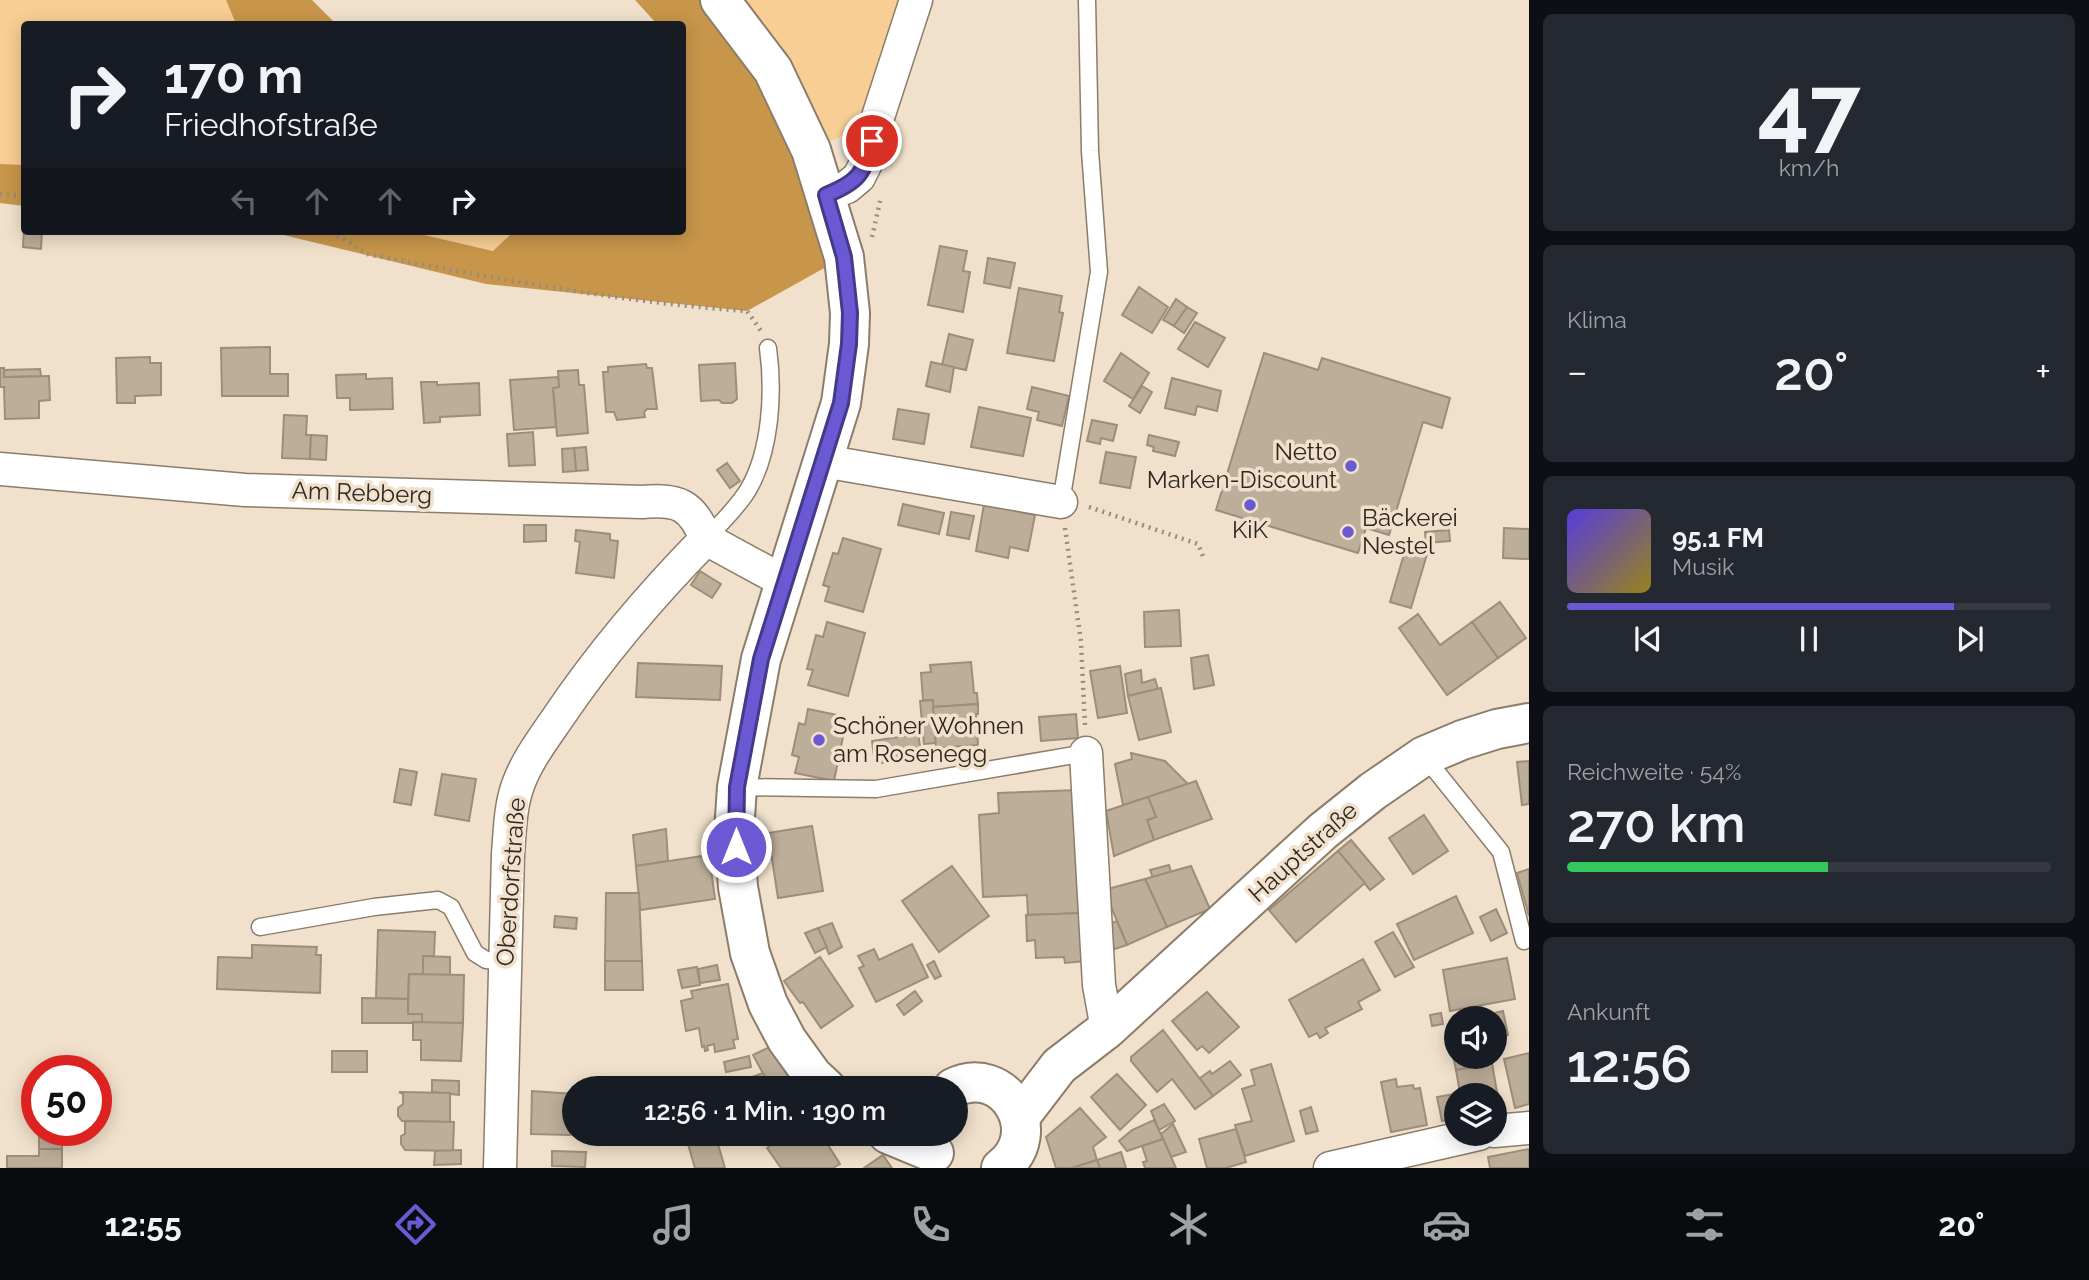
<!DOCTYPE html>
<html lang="de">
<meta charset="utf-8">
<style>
body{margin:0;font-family:Raleway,sans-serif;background:#242831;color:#f1f3f6;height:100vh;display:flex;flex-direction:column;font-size:26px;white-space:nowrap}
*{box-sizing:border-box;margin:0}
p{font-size:23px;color:#9ea1a6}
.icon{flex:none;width:38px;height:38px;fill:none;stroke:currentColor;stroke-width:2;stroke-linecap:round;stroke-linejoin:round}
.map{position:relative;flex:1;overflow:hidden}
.side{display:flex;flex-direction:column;gap:14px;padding:14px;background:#0d0f14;width:560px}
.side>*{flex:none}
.top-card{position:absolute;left:21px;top:21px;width:665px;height:214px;border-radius:7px;box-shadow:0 4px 18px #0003;background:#171b24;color:#f1f3f6;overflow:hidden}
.buttons{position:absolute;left:1444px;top:1006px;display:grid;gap:14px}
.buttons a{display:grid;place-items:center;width:63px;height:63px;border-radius:50%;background:#171b24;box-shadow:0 4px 18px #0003;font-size:35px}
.speed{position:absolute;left:21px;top:1055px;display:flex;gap:14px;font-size:35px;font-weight:700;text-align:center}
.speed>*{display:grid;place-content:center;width:91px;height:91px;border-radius:50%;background:#171b24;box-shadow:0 4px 18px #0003;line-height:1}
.speed .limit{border:10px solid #d22;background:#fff;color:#111}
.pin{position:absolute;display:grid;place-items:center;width:60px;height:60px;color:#fff;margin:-30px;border:4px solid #fff;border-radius:50%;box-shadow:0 2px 7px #0007}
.me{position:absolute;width:77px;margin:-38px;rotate:0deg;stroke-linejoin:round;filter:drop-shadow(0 0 5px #0008)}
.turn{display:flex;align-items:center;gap:24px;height:147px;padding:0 28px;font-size:32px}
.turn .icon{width:91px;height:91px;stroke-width:2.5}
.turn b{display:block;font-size:49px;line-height:60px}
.lanes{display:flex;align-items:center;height:66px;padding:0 28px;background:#0003;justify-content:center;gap:35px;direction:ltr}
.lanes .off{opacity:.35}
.big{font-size:52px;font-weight:600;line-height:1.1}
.side .tile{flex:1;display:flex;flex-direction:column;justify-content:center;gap:10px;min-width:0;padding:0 24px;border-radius:10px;background:#242831}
.side .dial{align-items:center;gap:0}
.dial b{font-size:91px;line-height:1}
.song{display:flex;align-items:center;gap:21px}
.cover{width:84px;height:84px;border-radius:10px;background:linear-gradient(135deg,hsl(250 70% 55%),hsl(50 70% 35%))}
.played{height:7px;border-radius:4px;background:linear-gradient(90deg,#6a59d3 80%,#363941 80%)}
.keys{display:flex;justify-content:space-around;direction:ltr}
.heat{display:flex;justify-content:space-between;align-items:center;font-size:38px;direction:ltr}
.charge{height:10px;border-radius:5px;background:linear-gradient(90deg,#34c759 54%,#363941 0)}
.trip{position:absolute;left:562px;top:1076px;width:406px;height:70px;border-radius:35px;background:#171b24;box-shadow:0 4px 18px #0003;font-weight:600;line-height:70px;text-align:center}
.menu{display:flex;height:112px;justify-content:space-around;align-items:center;background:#090b0e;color:#9ea1a6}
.menu .icon{width:49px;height:49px}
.menu .selected{color:#6a59d3}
.menu b{font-size:32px;color:#f1f3f6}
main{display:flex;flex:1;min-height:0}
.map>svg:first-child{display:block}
</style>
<main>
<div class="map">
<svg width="1529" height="1168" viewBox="0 0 1529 1168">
<rect width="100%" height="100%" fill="#f1e1cc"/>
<g fill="#f8ce94">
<path d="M0,0H226L236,24H24V165L0,164Z"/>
<path d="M720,0H916L877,120L811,150Z"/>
<path d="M407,231H512L510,235L494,251Z"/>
</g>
<g fill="#c8964a">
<path d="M226,0H312L336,24H236Z"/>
<path d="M635,0H720L844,257L747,311L486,284L267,231H407L493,251L510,235L512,231H682V24H654L656,23Z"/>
<path d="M0,164L24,165V206L0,203Z"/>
</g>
<g fill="#bdae9a" stroke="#9c8e7a" stroke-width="2">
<path d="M24,228V231H42L41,249L23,247Z"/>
<path d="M940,246L967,251L963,271L970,272L963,312L928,305Z"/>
<path d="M988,258L1015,263L1010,288L984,283Z"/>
<path d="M1139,287L1168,307L1152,333L1122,315Z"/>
<path d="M1019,288L1062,296L1059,312L1063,313L1054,361L1007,353Z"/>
<path d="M1176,299L1187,307L1174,326L1163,320Z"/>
<path d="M1187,307L1197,313L1184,333L1174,326Z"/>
<path d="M1195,322L1225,338L1208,367L1178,349Z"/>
<path d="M949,334L973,340L966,370L942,365Z"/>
<path d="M270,347V374H288V396H222L221,348Z"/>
<path d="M1121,353L1149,373L1133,399L1104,381Z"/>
<path d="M1264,353L1318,370L1322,358L1450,398L1442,428L1423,422L1389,535L1366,528L1358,553L1216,510Z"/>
<path d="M150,357V363H161V395L135,396V403H117L116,358Z"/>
<path d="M931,362L954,367L950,392L926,386Z"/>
<path d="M735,363L737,399L732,403H722L719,400L701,401L699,365Z"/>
<path d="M646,364L647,368H652L657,409H647L644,412L645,417L617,420L614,412H606L603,372H608V367Z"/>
<path d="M0,368H4V377L49,376L50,400L39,401V418L5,419L4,387H0Z"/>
<path d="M40,369L41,376L4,377V370Z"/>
<path d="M578,370L579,385H584L588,433L557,436L553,388L559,387L558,371Z"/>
<path d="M366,374V379L392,378L393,409L350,410V398H337L336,375Z"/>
<path d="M558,377L559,387L553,388L556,427L514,430L510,380Z"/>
<path d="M1172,378L1221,391L1217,411L1197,406L1195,415L1165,408Z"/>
<path d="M421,382H437V385L479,383L480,415L440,417V422L424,423Z"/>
<path d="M1142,386L1152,392L1140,413L1129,406Z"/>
<path d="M1032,387L1069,396L1062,426L1037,420L1039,412L1027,409Z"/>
<path d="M979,407L1031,418L1023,456L971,447Z"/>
<path d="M898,409L929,414L924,444L893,439Z"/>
<path d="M284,415L307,416L306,435H311L310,459L282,458Z"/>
<path d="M1092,420L1117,425L1113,441L1101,438L1100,444L1087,441Z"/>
<path d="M533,432L535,465L509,466L507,434Z"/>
<path d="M311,435L327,436L326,460L310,459Z"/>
<path d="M1149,435L1179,442L1175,456L1153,451L1154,447L1147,445Z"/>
<path d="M586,447L588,470L576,471L574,448Z"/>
<path d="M574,448L576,471L563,472L562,449Z"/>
<path d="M1106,452L1136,457L1130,488L1100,483Z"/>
<path d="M727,463L740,481L730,488L717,470Z"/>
<path d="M903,504L944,513L939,534L898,525Z"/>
<path d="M984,504L1035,515L1028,551L1010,547L1008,558L976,551Z"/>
<path d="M951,512L974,516L969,539L947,535Z"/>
<path d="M524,525H546V541L524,542Z"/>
<path d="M1504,528L1529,529V559L1503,558Z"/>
<path d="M576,530L610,534V540L618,541L614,578L576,573L580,542L575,541Z"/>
<path d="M1449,530L1450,541L1426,543L1425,532Z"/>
<path d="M843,538L881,549L863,612L825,601L829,587L823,585L833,553L838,554Z"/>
<path d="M1407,544L1428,551L1411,608L1390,602Z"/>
<path d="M700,571L721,584L712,598L691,585Z"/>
<path d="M1500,602L1526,638L1498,658L1472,622Z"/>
<path d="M1179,610L1181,646L1145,647L1144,612Z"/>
<path d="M1418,614L1440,645L1472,622L1498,658L1447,695L1399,628Z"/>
<path d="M827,622L865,633L848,696L808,685L813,670L807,669L816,635L823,637Z"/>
<path d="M1208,655L1214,685L1194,689L1191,658Z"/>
<path d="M971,662L974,693H977L978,704L933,707V700H923L921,673L931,672L930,665Z"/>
<path d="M638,663L722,666L720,700L636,697Z"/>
<path d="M1120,666L1127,713L1098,718L1090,671Z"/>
<path d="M1141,670L1142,683L1155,679L1158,689L1128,696L1125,674Z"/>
<path d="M1161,688L1171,732L1139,740L1128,696Z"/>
<path d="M933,700L936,743L924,744L920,701Z"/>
<path d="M978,704V714H976L978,745L936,748L933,707Z"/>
<path d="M808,709L847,717L834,781L795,773L799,757L792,755L799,723L805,725Z"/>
<path d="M1076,714L1078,738L1041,741L1039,717Z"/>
<path d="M918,734L922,757L875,764L872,741Z"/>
<path d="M1131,753L1165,761L1188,784L1123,805L1115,764L1132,759Z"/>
<path d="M1529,761V804L1522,805L1517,762Z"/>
<path d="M400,769L417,772L411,805L394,802Z"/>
<path d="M442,774L476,779L469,821L435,815Z"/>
<path d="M1196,781L1212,819L1154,840L1147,820L1156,817L1148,797Z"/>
<path d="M1078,790L1083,913L1028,915L1027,895L983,897L979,815L999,813L998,793Z"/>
<path d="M1148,797L1156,817L1147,820L1154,840L1114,856L1106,811Z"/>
<path d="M1424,815L1448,851L1413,874L1389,838Z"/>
<path d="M812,826L823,891L778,898L768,833Z"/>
<path d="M666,829L668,861L636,866L633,835Z"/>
<path d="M1351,840L1384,879L1370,890L1338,851Z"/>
<path d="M1338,851L1365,883L1296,942L1269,910Z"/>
<path d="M709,855L715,899L640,910L636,866Z"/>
<path d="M1169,865L1171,872L1153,878L1150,870Z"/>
<path d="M952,866L989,916L939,952L902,901Z"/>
<path d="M1191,866L1210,909L1167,927L1145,879Z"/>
<path d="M1529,869V916L1517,873Z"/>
<path d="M1145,879L1167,927L1127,945L1104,890Z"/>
<path d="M606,893H639L642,961H605Z"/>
<path d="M1456,896L1473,933L1414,960L1397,924Z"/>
<path d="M1496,909L1507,933L1491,941L1480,917Z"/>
<path d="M1083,913L1085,961L1065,963L1064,957L1036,958L1035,940L1027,941L1026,915Z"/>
<path d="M555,916L577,918L576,929L554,927Z"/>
<path d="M1117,921L1127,945L1109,951L1107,925Z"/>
<path d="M832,923L842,947L829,954L818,928Z"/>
<path d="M818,928L827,947L815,953L805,933Z"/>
<path d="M378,930L435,932L434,956H423V975L409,974L408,999L376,998Z"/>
<path d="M1393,932L1414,967L1395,977L1375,942Z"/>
<path d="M912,944L928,977L876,1002L859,968L864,966L858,956L874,949L879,960Z"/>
<path d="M252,945L317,947L316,955H321L320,993L217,989L218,957L252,958Z"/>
<path d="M423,956L450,957V975H423Z"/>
<path d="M820,957L853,1006L821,1028L803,1002L800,1003L784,981Z"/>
<path d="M1507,958L1515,999L1450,1011L1443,970Z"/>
<path d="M1363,959L1380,990L1358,1002L1362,1009L1325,1028L1328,1033L1320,1038L1317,1033L1309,1037L1289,1000Z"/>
<path d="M605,961H642L643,990H605Z"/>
<path d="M934,961L941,976L935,979L927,965Z"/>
<path d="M717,965L720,980L700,983L698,969Z"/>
<path d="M697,967L700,985L682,988L678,970Z"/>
<path d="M409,974L464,975L463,1023H422V1014H408Z"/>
<path d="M728,984L738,1039L733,1040L735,1048L715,1052L714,1044L707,1046L708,1050L705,1051L704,1046L702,1047L699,1028L686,1031L681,1001L693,998L691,991Z"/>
<path d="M915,991L922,1001L904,1015L897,1005Z"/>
<path d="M1207,992L1239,1027L1209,1053L1202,1046L1197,1050L1172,1021Z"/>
<path d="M362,998L408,999V1014H422V1023H362Z"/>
<path d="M1503,1011L1508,1035L1495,1039L1494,1018H1491L1490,1014Z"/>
<path d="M1441,1013L1443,1024L1432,1026L1430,1015Z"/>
<path d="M1490,1014L1491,1018H1473V1017Z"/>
<path d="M413,1022L463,1023L461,1061L421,1060V1040H413Z"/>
<path d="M1163,1030L1213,1096L1195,1109L1172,1079L1157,1092L1131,1061V1057Z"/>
<path d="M778,1043L801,1085L790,1088H771L753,1055Z"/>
<path d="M1456,1044V1057H1477L1479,1066L1456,1070L1451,1045Z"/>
<rect x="332" y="1051" width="35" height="21"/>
<path d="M1529,1053V1104L1515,1108L1504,1059Z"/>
<path d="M749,1056L751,1067L726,1072L724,1062Z"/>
<path d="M1230,1061L1241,1075L1213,1096L1200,1078L1210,1071L1212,1074Z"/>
<path d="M1492,1063L1500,1110L1494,1111V1096H1456V1118L1442,1121L1437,1097L1460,1093L1456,1070Z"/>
<path d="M1271,1064L1294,1141L1245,1156L1235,1125L1252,1121L1242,1089L1255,1085L1251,1070Z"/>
<path d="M763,1073L771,1088H722Z"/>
<path d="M1117,1074L1146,1105L1120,1130L1091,1097Z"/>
<path d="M1396,1079L1397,1087L1413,1085L1414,1089L1420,1088L1427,1125L1391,1132L1381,1082Z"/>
<path d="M432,1080L459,1081V1095L432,1092Z"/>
<path d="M532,1091L574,1094V1113H571L570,1135L531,1134Z"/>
<path d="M399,1092L450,1093V1122L402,1121L398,1116V1108L403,1104V1094Z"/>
<path d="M1164,1104L1175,1121L1159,1130L1151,1111Z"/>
<path d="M1311,1107L1318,1131L1306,1134L1300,1111Z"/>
<path d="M1080,1108L1106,1137L1093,1147L1097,1160L1072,1168H1056L1046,1137Z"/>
<path d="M1154,1120L1163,1139L1127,1151L1119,1141L1132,1130Z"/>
<path d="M405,1121L454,1122L453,1151L405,1150L401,1144V1136L405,1134Z"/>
<path d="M1173,1124L1186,1152L1171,1157L1161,1134Z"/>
<path d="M1236,1129L1246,1162L1226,1168H1207L1199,1139Z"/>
<path d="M684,1134H710L687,1141Z"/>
<path d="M710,1134H715L725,1168H695L687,1141Z"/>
<path d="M771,1134H821L840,1164L833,1168H781L767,1148L776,1142Z"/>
<rect x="39" y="1135" width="23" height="14"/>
<path d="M1163,1139L1176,1168H1145L1143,1162L1147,1161L1142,1146Z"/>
<path d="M39,1149H62V1168H7V1156H39Z"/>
<path d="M1529,1149V1168H1490L1488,1157Z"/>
<path d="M461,1150V1164L434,1165L435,1151Z"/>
<path d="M552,1151L586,1152L585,1167L552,1166Z"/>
<path d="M1121,1152L1126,1168H1100L1097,1160Z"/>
<path d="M883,1155L892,1168H864Z"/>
<path d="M1097,1160L1100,1168H1072Z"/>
</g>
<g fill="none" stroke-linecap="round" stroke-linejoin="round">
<defs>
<g id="lane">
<path d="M1061,502L1099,272L1090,151L1087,0"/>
<path d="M706,539C720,524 737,508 748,490C771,451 774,392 768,348"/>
<path d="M1424,756L1501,852L1524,941"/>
<path d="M737,787L876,789L1086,753"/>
<path d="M260,927L374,907L438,900L451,907L475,953L486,960L505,962"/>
</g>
<g id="street">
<path d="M826,195L847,187L859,177L867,161L877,120L916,0"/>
<path d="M823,461L1061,502"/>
<path d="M0,469L245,490L642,502C678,499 692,504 706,539"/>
<path d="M706,539L783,581"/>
<path d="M1086,753L1099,985L1107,1029"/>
<path d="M1494,1131L1529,1128"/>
<path d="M500,1168L508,854C510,831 510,807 518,785C527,760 544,738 559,716C603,651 651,595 706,539"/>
<path d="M1330,1168L1479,1134"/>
</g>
<g id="secondary">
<path d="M720,0L773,70L811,150L844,257L850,313L849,344L841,403L761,659L737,787L734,832L738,887L750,953L768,1004L787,1040L813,1076L826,1088"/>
<path d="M953,1088C1004,1062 1048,1133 1001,1168"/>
<path d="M1020,1117L1059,1066L1107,1029L1323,831L1373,791L1424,756L1462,740L1497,729L1529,723"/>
<path d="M888,1134L934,1153"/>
</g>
</defs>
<use href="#lane" stroke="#8b7d6a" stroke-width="19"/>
<use href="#street" stroke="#8b7d6a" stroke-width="35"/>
<use href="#secondary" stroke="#8b7d6a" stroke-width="42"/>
<g stroke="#978c7d" stroke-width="4.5" stroke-dasharray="2 5" stroke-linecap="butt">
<path d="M0,194L24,196"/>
<path d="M324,231L344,239L367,254C493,278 619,302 747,311L761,331"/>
<path d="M872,237L881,197"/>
<path d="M1089,507L1198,544L1204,559"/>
<path d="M1065,528L1081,642L1085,725"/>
</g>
<use href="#lane" stroke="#fff" stroke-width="16"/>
<use href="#street" stroke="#fff" stroke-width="32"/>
<use href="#secondary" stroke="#fff" stroke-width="38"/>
</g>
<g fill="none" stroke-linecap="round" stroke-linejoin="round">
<defs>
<path id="route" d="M736,847L737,787L761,659L841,403L849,344L850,313L844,257L826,195C859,182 864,173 872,141"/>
</defs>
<use href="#route" stroke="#453a89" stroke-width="18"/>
<use href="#route" stroke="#6a59d3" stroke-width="12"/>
</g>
<g fill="#6a59d3" stroke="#f1e1cc" stroke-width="2.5">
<circle cx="1351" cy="466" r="7"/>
<circle cx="1250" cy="505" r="7"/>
<circle cx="1348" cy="532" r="7"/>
<circle cx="819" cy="740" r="7"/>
</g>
<g text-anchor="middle" stroke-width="7" stroke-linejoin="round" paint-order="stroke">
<g font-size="24" fill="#2e2820" stroke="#f1e1cc" text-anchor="start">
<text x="1337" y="460" text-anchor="end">Netto<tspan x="1337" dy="28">Marken-Discount</tspan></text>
<text x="1362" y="526">Bäckerei<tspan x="1362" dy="28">Nestel</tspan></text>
<text x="1250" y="538" text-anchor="middle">KiK</text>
<text x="833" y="734">Schöner Wohnen<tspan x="833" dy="28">am Rosenegg</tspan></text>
</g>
<g font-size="24" fill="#2e2820" stroke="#f1e1cc">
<text transform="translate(362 493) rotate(2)" y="8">Am Rebberg</text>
<text transform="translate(1303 852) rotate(-42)" y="8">Hauptstraße</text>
<text transform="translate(511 882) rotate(-86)" y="8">Oberdorfstraße</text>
</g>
</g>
</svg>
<div class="buttons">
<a><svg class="icon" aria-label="sound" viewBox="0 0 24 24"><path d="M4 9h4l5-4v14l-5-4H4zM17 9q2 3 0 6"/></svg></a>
<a><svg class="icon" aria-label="layers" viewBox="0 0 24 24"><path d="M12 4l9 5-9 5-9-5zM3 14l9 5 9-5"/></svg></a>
</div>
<div class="speed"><div class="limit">50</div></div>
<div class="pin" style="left:872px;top:141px;background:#d93025"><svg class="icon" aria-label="arrive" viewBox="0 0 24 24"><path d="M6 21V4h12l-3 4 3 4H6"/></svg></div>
<svg class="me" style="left:736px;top:847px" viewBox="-20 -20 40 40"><circle r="17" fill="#6a59d3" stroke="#fff" stroke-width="3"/><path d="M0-11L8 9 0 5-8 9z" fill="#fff"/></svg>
<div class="trip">12:56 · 1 Min. · 190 m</div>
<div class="top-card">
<div class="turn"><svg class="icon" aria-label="right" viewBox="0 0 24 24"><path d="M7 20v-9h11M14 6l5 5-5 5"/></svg><div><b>170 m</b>Friedhofstraße</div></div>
<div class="lanes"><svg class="icon off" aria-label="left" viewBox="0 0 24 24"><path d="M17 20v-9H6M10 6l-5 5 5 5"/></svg><svg class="icon off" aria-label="ahead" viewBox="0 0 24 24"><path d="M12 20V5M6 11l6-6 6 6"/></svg><svg class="icon off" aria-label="ahead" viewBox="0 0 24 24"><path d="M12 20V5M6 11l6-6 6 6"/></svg><svg class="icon" aria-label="right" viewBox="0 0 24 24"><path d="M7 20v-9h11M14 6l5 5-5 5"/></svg></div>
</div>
</div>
<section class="side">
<div class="tile dial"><b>47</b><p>km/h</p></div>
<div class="tile"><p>Klima</p>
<div class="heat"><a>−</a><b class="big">20°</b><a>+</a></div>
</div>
<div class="tile">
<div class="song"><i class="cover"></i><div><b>95.1 FM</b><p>Musik</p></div></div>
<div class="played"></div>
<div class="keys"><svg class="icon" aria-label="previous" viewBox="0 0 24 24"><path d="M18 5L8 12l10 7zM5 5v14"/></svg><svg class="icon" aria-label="pause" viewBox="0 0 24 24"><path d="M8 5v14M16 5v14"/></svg><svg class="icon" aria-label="next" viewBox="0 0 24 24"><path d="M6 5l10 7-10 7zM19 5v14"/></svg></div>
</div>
<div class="tile"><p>Reichweite · 54%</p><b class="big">270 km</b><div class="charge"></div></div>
<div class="tile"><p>Ankunft</p><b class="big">12:56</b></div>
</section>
</main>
<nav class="menu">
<b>12:55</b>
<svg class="icon selected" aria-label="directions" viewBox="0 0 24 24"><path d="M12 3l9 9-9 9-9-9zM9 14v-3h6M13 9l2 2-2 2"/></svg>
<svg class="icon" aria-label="music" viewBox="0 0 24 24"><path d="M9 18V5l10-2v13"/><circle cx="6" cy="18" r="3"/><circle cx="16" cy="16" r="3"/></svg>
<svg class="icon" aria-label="phone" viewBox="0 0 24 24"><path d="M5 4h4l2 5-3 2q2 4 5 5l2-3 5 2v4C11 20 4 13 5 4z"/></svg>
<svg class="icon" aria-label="climate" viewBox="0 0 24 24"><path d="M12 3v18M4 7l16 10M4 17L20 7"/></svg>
<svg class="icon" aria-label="car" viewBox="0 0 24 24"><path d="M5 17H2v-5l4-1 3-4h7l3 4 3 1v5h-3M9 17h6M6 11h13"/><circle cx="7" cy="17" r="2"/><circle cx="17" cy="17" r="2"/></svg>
<svg class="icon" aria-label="filters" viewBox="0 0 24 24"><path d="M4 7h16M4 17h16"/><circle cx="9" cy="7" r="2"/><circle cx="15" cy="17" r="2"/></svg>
<b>20°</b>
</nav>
